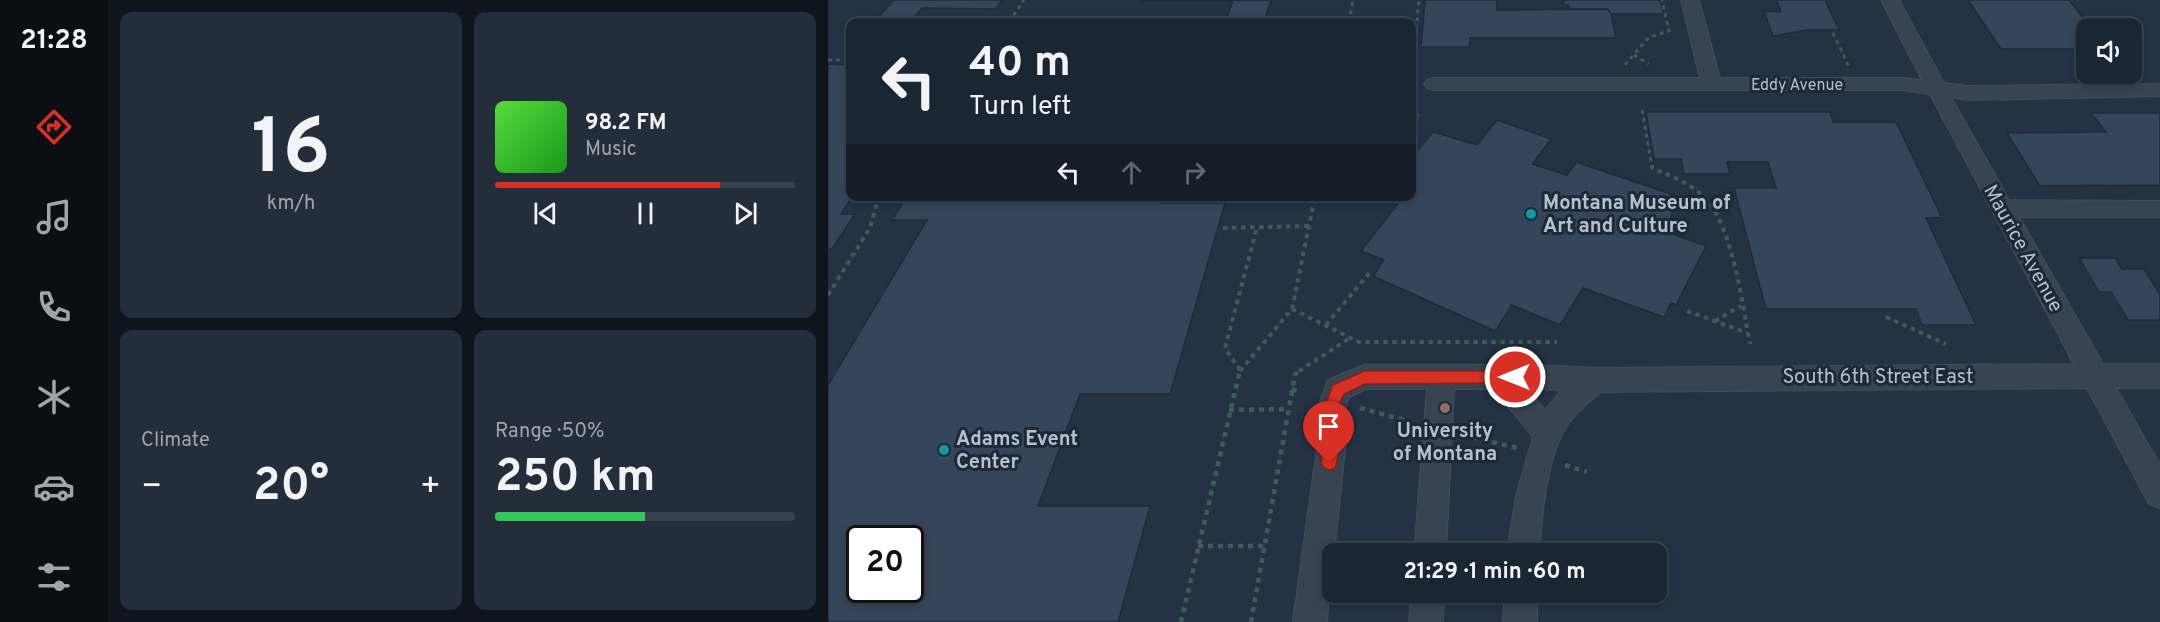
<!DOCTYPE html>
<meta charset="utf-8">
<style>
body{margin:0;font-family:Overpass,sans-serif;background:#242e3b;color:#f1f3f6;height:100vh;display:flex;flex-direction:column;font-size:22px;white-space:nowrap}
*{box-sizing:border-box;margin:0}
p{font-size:20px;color:#a0a5ac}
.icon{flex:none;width:33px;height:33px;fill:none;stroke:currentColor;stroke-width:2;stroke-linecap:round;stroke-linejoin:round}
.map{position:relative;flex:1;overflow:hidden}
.panel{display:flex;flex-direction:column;gap:12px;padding:12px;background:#0f151c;width:720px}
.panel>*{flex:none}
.hud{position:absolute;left:18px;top:18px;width:570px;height:183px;border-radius:12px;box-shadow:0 3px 9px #0003,0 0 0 2px #39434e;background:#1b2633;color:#f1f3f6;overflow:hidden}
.buttons{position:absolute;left:1248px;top:18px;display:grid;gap:12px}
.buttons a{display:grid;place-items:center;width:66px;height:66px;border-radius:12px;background:#1b2633;box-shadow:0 3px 9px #0003,0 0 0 2px #39434e;font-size:30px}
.speed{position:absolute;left:18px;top:525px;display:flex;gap:12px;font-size:30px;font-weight:700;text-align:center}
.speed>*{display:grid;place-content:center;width:78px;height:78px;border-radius:50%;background:#1b2633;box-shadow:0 3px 9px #0003,0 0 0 2px #39434e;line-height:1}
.speed .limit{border:3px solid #111;border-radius:9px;background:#fff;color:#111}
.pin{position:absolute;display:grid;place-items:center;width:51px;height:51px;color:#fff;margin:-62px -26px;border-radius:50% 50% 50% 0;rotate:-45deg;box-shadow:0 0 6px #0007}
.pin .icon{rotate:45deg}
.me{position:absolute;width:66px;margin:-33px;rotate:270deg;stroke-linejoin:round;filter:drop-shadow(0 0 4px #0008)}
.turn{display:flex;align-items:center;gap:21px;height:126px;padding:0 24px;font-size:27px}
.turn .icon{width:78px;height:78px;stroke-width:2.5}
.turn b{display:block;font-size:42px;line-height:51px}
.lanes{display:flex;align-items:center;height:57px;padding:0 24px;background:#0003;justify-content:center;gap:30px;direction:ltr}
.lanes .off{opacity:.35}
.big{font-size:45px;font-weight:700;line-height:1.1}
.panel .card{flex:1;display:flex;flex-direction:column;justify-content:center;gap:9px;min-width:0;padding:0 21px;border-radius:12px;background:#242e3b}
.panel .dial{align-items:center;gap:0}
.dial b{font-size:78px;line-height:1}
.song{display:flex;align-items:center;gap:18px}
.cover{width:72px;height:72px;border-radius:9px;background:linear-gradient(135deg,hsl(110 70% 55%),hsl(120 70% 35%))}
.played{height:6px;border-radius:3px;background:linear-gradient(90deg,#d93025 75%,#39434e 75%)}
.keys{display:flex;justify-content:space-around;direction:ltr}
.heat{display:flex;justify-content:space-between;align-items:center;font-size:33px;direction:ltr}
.charge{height:9px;border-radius:4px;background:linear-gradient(90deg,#34c759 50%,#39434e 0)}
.panel .tiles{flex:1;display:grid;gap:12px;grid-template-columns:repeat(2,1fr)}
.trip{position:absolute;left:494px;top:543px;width:345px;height:60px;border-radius:12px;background:#1b2633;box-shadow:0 3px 9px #0003,0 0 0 2px #39434e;font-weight:700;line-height:60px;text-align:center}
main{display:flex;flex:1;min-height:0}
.tab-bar{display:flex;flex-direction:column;width:108px;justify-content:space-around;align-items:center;background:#0b0f14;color:#a0a5ac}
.tab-bar .icon{width:42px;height:42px}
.tab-bar .current{color:#d93025}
.tab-bar b{font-size:27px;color:#f1f3f6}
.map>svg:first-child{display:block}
</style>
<main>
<nav class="tab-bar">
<b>21:28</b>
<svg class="icon current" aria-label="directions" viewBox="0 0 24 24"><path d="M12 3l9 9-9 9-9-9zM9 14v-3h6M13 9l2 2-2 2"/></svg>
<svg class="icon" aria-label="music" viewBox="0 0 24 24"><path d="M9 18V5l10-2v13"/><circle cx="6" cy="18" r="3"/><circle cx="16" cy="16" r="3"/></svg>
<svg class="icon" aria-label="phone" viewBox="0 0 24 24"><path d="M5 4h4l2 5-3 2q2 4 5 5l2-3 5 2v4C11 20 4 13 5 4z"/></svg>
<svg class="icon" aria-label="climate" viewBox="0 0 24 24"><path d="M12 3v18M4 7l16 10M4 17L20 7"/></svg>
<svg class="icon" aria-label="car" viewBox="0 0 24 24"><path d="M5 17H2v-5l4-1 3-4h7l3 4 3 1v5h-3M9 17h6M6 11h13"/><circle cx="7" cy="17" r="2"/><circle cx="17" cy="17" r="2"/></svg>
<svg class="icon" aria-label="filters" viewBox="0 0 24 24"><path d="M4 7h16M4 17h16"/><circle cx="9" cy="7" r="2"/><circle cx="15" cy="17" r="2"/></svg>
</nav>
<section class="panel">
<div class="tiles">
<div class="card dial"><b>16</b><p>km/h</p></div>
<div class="card">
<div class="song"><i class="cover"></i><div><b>98.2 FM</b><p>Music</p></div></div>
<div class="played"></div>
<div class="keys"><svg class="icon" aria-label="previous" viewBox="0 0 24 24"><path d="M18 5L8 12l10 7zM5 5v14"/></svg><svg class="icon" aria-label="pause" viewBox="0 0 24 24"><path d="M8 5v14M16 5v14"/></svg><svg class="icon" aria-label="next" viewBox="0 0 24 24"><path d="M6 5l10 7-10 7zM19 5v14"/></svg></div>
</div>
<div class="card"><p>Climate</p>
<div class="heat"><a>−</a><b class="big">20°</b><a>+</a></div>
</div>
<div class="card"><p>Range · 50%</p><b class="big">250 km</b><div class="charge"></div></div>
</div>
</section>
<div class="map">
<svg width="1332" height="622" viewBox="0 0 1332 622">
<rect width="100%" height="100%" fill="#243244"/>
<g fill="#36465a" stroke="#1f2b3a" stroke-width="1.5" fill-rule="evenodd">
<path d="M66,0H174L168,9L94,8L85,19H74L71,22H46Z"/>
<path d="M443,0L436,22H397L405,1H313Z"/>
<path d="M597,0H669V10L780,9L783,14L788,38H642L641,47H593Z"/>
<path d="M735,0H832L836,14H783L780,9H742L740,5H736Z"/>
<path d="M949,0H997L1011,30H979L945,36L936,11L953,12Z"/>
<path d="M1140,0H1241L1263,28H1258V49H1173Z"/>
<path d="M0,64L22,65V196H25L13,214H27L4,249H0Z"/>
<path d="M818,112H1002L1005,122H1068L1114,218H1098L1148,325H1094L1088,309H938L906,188H948L940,162H899L902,174H856L853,159H826Z"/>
<path d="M1263,113H1332V185L1212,186L1179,133L1278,132Z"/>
<path d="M669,120L723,139L704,164L739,175L748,162L852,197L836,231L878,246L848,305L843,303L836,317L755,288L732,325L684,305L667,331L545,276L556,260L533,251L576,196H584V157L605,132L649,145Z"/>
<path d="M79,196H334L332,203H397L342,394H252L210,506H322L290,622H0V385L99,220H64ZM32,538H82V590H32Z"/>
<path d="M1251,258H1287L1294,269H1316L1332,294V320H1300L1283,292H1271Z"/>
</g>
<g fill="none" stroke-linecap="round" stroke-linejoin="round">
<defs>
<g id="minor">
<path d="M853,0H871L892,78H1074L1094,80L1053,0H1071L1116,83L1140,86L1332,84V96L1140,100L1123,97L1181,200L1332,201V217H1191L1275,364H1332V388H1288L1332,465V508L1321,504L1259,388L773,392C761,402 749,411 740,424C718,456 714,516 711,554H679L688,496L705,437L685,412L660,389H626L618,554H586L599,389H538L521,397L515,415L518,440L506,554H504L499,622H465L490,440L487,415L500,380L536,365H708L767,368L1246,364L1102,94L1074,90H606L599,88L596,84L599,80L606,78H872ZM699,389L734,390L717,410Z"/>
<path d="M584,592H616L615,622H581Z"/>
<path d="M677,592H709V622H675Z"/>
</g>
</defs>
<use href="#minor" stroke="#424d5c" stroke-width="2"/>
<g stroke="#3f5a5c" stroke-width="3" stroke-dasharray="4 4" stroke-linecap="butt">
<path d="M181,22L196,0"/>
<path d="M521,22L525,0"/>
<path d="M1005,33L1021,67"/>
<path d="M806,55L821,64"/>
<path d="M0,60H22"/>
<path d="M797,65L821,37L841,31L834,0"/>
<path d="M584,77L591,0"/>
<path d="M814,110L824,167"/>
<path d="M584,124L593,111"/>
</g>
<g stroke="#3f5a5c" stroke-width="4" stroke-dasharray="4.5 4.5" stroke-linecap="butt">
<path d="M824,165V168C842,176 863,183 877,198C905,227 914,304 922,344"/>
<path d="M395,228L481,226"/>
<path d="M0,295L42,228L51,196"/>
<path d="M464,309L531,342H729"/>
<path d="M859,311L919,333"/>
<path d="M1058,317L1118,344"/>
<path d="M887,321L913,306"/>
<path d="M498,325L543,271"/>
<path d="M412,370L397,348L429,227"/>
<path d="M412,371L464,309L487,196"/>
<path d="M471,371L522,338"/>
</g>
<g stroke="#3f5a5c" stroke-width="4.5" stroke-dasharray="5 5" stroke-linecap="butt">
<path d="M464,389L472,392"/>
<path d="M532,408L584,422"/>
<path d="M401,410L461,409"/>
<path d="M635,435L689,448"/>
<path d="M737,465L759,472"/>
<path d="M370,546H437"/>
<path d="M353,622L412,370"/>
<path d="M423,622L467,374L473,370"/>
</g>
<use href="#minor" fill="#394453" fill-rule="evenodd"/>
</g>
<path fill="#d93025" stroke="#8d1f18" stroke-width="1.5" d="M536,371H687L692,373L694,377L692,382L687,383L537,384L516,394C513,400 509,409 509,416C508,434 514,451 507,468L501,470L496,468L493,463L496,440L493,415L505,385Z"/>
<g fill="#0f9aa8" stroke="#1d2938" stroke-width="2">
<circle cx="703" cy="214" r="6"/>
<circle cx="116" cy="450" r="6"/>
</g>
<circle fill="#8d6e63" stroke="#1d2938" stroke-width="2" cx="617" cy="408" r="6"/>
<g text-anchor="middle" stroke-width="6" stroke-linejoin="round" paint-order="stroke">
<g font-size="16" fill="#b6bfcd" stroke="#1d2938">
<text x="969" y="90">Eddy Avenue</text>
</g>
<g font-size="20" font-weight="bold" fill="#b6bfcd" stroke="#1d2938" text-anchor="start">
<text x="715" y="209">Montana Museum of<tspan x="715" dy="23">Art and Culture</tspan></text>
<text x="617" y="437" text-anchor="middle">University<tspan x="617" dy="23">of Montana</tspan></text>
<text x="128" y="445">Adams Event<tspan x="128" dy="23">Center</tspan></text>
</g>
<g font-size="20" fill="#b6bfcd" stroke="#1d2938">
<text transform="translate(1196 248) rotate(61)" y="7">Maurice Avenue</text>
<text x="1050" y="383">South 6th Street East</text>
</g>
</g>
</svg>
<div class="buttons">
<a><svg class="icon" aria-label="sound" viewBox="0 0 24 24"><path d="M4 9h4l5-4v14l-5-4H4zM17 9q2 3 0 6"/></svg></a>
</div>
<div class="speed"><div class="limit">20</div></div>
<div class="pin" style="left:501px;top:463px;background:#d93025"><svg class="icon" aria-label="arrive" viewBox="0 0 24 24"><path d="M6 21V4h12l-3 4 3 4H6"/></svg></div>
<svg class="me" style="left:687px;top:377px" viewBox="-20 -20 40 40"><circle r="17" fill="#d93025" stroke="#fff" stroke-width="3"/><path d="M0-11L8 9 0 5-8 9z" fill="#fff"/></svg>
<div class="trip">21:29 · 1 min · 60 m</div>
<div class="hud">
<div class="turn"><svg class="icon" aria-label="left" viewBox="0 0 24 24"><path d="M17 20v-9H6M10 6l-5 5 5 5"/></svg><div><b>40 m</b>Turn left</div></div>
<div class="lanes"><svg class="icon" aria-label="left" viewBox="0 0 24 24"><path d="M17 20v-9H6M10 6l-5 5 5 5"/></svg><svg class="icon off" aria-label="ahead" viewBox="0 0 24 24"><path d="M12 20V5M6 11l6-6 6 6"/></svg><svg class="icon off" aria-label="right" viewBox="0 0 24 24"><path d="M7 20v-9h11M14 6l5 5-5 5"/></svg></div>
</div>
</div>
</main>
